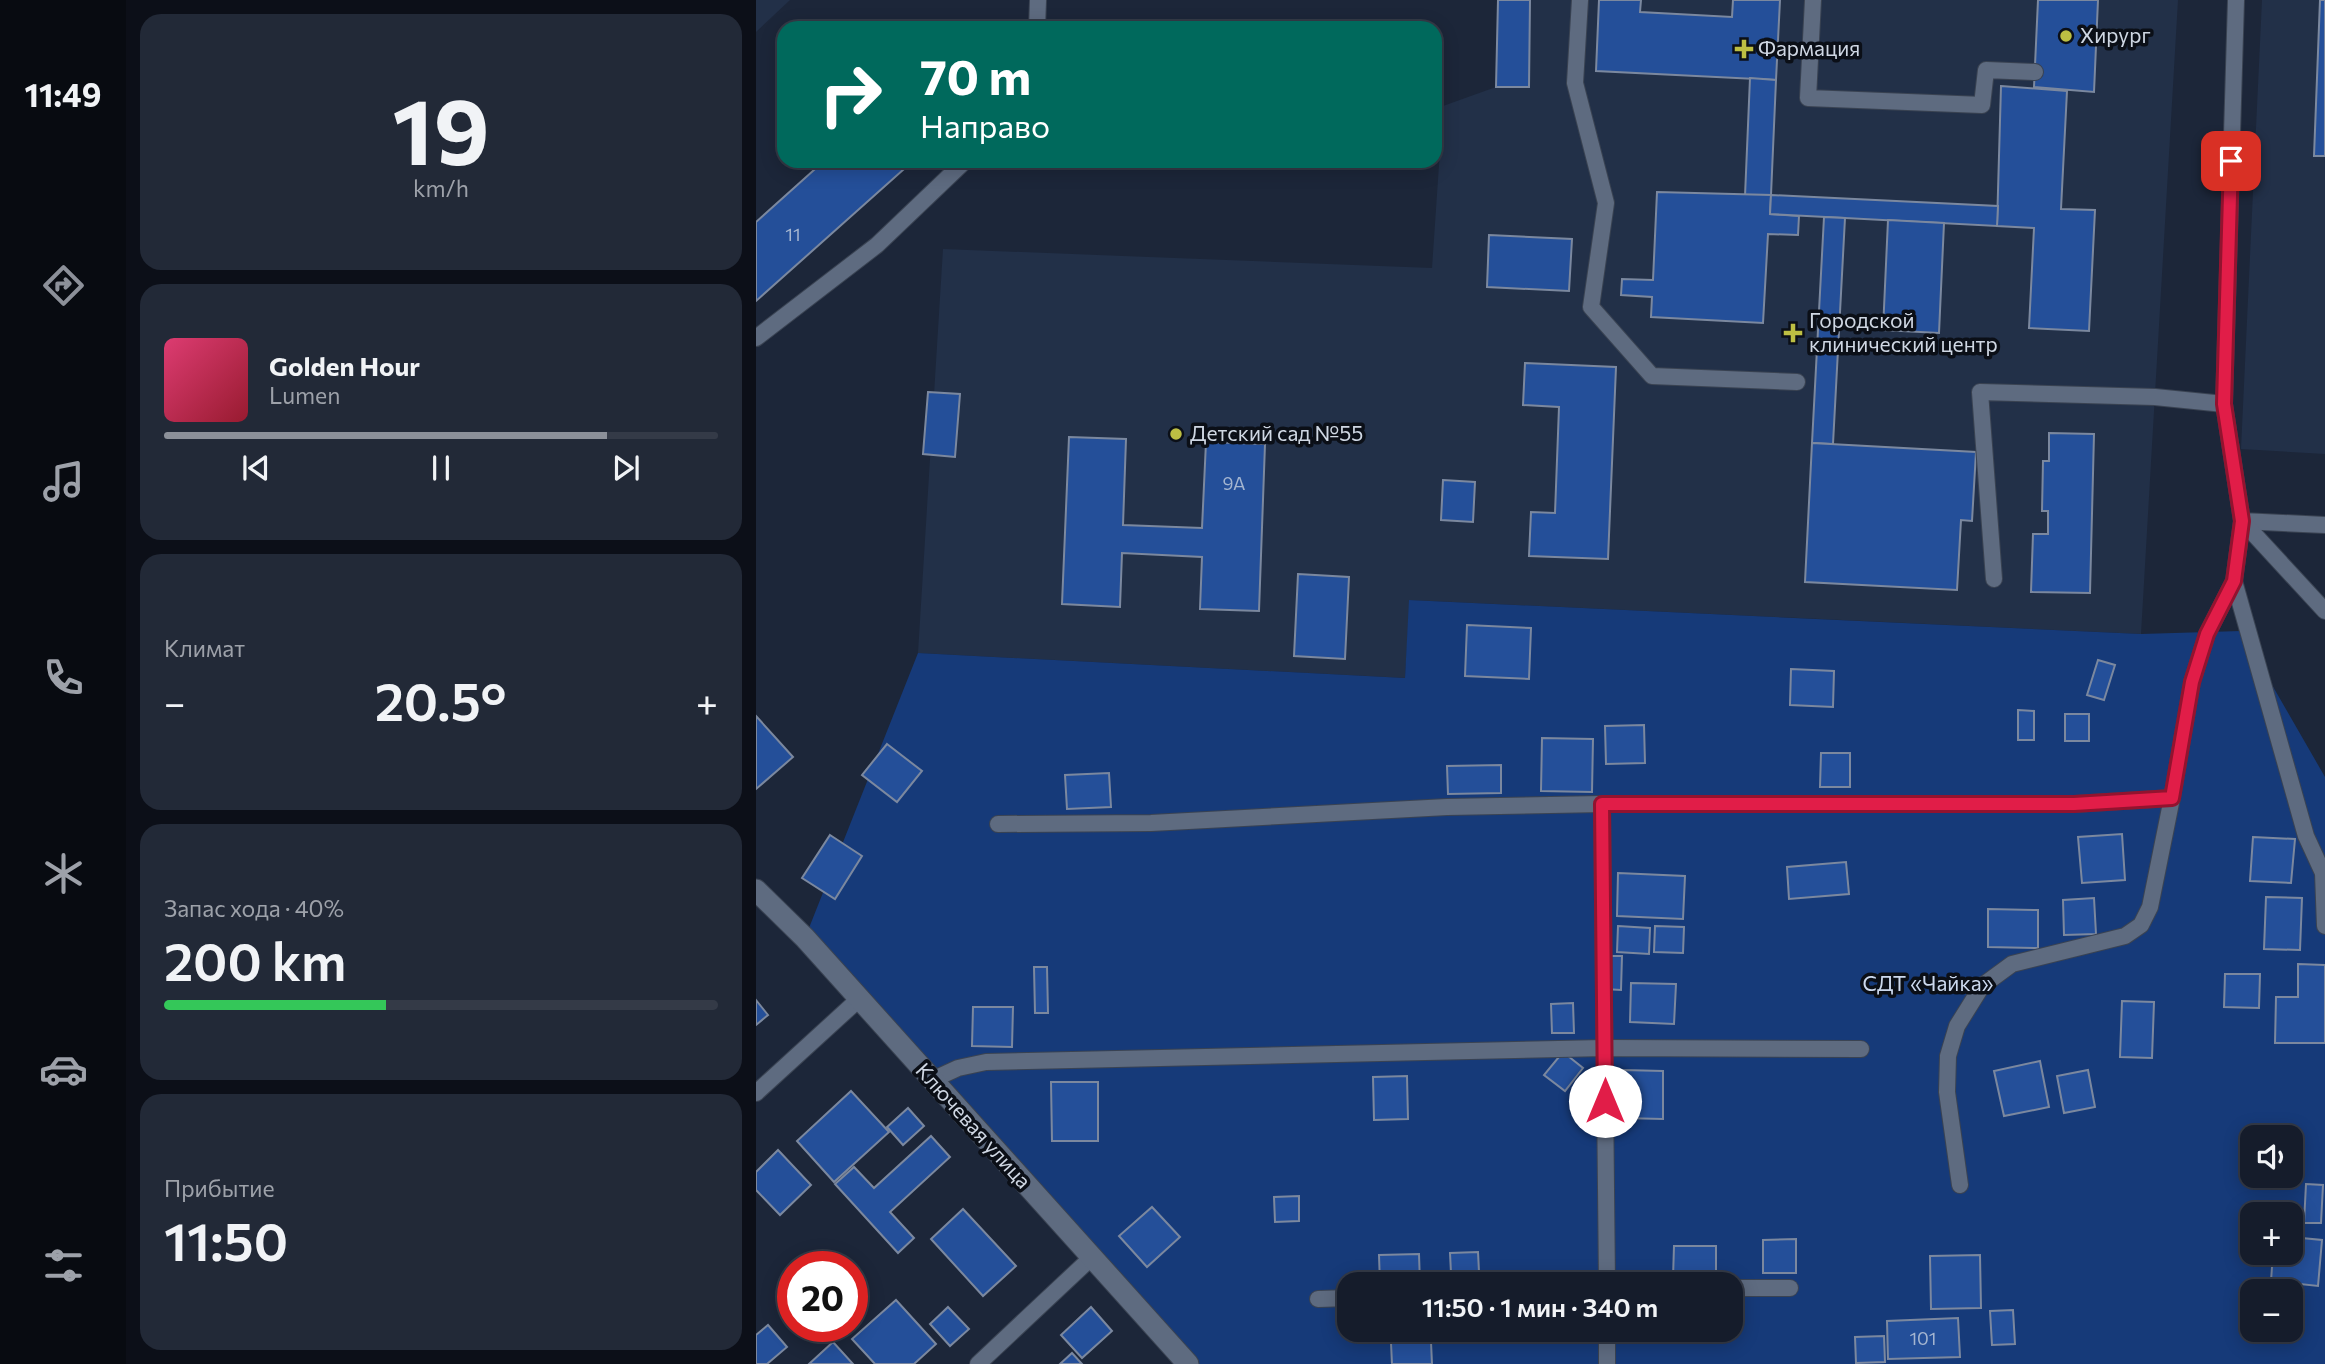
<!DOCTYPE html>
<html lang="ru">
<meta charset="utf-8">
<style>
body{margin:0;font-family:Commissioner,sans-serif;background:#222937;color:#f1f3f6;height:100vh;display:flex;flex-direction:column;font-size:26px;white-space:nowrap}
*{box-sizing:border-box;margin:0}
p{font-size:23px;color:#9da1a9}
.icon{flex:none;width:38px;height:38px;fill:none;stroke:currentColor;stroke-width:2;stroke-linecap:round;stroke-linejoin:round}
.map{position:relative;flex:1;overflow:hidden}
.sheet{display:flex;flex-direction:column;gap:14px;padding:14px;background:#0c0f18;width:630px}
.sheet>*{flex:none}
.guide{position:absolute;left:21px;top:21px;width:665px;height:147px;border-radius:21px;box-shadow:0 4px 18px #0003,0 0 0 2px #343a47;background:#00695c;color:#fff;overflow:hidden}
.tools{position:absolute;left:1484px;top:1125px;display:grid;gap:14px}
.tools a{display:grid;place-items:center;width:63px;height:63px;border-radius:14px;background:#151c2b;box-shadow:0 4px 18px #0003,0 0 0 2px #343a47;font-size:35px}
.speed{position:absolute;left:21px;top:1251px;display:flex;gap:14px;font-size:35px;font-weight:700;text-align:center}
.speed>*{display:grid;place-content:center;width:91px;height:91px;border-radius:50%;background:#151c2b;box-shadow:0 4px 18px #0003,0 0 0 2px #343a47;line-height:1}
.speed .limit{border:10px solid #d22;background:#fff;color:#111}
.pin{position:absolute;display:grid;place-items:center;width:60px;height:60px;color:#fff;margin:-30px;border-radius:14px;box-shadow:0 4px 10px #0006}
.me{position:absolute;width:77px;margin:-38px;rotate:0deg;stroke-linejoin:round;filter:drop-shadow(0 0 5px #0008)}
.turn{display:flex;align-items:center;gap:24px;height:147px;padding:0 28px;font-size:32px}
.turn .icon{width:91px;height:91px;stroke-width:2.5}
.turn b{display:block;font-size:49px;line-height:60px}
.big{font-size:52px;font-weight:600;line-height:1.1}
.sheet .widget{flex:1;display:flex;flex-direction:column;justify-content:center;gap:10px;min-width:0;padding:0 24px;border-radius:21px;background:#222937}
.sheet .dial{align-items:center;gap:0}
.dial b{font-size:91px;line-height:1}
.song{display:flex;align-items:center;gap:21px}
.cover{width:84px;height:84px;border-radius:10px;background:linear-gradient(135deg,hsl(340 70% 55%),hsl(350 70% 35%))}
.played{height:7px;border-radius:4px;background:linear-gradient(90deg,#8c9099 80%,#343a47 80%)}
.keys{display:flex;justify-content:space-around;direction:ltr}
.heat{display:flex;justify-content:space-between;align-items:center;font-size:38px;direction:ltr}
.charge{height:10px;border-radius:5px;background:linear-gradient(90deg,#34c759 40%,#343a47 0)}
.trip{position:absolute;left:581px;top:1272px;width:406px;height:70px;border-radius:21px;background:#151c2b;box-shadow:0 4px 18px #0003,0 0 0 2px #343a47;font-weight:600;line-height:70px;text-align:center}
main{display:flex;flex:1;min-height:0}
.tabs{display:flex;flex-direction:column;width:126px;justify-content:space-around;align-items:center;background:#080b11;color:#9da1a9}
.tabs .icon{width:49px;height:49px}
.tabs .current{color:#8c9099}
.tabs b{font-size:32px;color:#f1f3f6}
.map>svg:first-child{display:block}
</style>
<main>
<nav class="tabs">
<b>11:49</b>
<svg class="icon current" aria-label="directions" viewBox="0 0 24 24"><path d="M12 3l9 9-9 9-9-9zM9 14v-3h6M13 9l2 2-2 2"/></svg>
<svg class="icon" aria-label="music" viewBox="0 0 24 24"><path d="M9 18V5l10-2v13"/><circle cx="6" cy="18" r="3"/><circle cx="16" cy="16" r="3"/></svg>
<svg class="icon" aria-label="phone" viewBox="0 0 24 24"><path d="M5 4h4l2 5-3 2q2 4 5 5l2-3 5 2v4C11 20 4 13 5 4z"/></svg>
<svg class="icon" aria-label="climate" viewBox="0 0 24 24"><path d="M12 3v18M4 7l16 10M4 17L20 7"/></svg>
<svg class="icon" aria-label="car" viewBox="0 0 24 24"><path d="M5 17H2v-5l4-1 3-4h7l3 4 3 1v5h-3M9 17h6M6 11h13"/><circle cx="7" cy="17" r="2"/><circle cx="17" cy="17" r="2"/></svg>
<svg class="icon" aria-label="filters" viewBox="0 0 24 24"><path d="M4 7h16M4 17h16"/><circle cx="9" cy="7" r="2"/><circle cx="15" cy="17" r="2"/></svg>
</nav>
<section class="sheet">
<div class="widget dial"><b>19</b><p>km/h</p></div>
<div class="widget">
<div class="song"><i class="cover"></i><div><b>Golden Hour</b><p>Lumen</p></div></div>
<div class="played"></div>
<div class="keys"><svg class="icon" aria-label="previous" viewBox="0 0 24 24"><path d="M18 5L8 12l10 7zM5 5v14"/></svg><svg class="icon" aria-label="pause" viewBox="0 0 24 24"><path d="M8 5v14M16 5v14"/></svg><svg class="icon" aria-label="next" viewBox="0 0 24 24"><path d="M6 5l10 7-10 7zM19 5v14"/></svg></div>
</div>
<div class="widget"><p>Климат</p>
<div class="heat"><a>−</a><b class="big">20.5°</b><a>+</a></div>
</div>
<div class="widget"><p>Запас хода · 40%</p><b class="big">200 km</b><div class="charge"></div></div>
<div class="widget"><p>Прибытие</p><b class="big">11:50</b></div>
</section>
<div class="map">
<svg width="1569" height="1364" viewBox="0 0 1569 1364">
<rect width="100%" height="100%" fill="#1c2639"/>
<g fill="#223048">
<path d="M0,0H34L0,32Z"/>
<path d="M742,0H1422L1385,634L654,600L649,678L162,653L187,249L676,268L687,106L740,87Z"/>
<path d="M1506,0H1569V454L1485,449Z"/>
</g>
<path fill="#163a79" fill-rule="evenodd" d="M653,600L1385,634L1485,631L1569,777V1364H432L49,938L162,653L649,678ZM1496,1138H1535V1176H1496ZM1496,1214H1535V1253H1496ZM593,1284H975V1330H593ZM1496,1292H1535V1330H1496Z"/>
<g fill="#244f99" stroke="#7b889f" stroke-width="2">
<path d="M742,0H774L773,87H740Z"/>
<path d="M843,0H885L884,12L976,17L977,0H1024L1020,80L840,71Z"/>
<path d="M1282,0H1342L1338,92L1278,87Z"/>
<path d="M1564,0H1569V156H1558Z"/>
<path d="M326,21L436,28H326Z"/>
<path d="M994,78L1020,80L1015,195L989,196Z"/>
<path d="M1245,86L1311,91L1305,209L1339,210L1333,331L1273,328L1278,228L1241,226Z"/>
<path d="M68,161H157L0,301V222Z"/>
<path d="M901,192L1015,195L1014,214L1043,216L1042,235L1012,234L1007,323L895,317L896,297L865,295L866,279L897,280Z"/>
<path d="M1015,195L1242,206L1241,226L1014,214Z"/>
<path d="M1068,217L1089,218L1077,444L1056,443Z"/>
<path d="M1132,220L1188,223L1183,333L1127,330Z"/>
<path d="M733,235L816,239L813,291L731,287Z"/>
<path d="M769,363L860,367L852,559L773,556L775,512L799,513L803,407L767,405Z"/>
<path d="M172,392L204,394L199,457L167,454Z"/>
<path d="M1293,433L1338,434L1334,593L1275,592L1277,534H1292V511H1286L1287,461H1293Z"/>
<path d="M313,437L370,439L367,525L446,528L450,442L509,444L503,611L444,609L446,557L366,553L364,607L306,604Z"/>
<path d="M1056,443L1220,452L1216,521L1205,520L1201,590L1049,582Z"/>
<path d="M687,480L719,482L717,522L685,520Z"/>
<path d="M542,574L593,577L589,659L538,656Z"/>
<path d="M711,625L775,628L773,679L709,676Z"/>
<path d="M1342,660L1359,665L1348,700L1331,695Z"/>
<path d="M1035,669L1078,671L1077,707L1034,705Z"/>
<path d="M1262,710L1278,711V740H1262Z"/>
<rect x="1309" y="714" width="24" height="27"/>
<path d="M0,716L37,757L0,789Z"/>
<path d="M888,725L889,763L850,764L849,726Z"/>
<path d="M786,738L837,739L836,792L785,791Z"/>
<path d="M131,744L166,771L141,802L106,775Z"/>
<path d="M1065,753H1094V787H1064Z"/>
<path d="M745,765V793L692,794L691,766Z"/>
<path d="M353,773L355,807L311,809L309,775Z"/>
<path d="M1366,834L1369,880L1326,883L1322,837Z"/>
<path d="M74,835L106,856L79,899L46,878Z"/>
<path d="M1497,837L1539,839L1535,883L1494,881Z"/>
<path d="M1090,862L1093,894L1033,899L1031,867Z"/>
<path d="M862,873L929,876L927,919L861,916Z"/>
<path d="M1510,897L1546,898L1544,950L1508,949Z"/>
<path d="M1338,898L1340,934L1308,935L1307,900Z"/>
<path d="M1232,909L1282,910V948L1232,947Z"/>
<path d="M862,926L894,928L893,954L861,952Z"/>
<path d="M899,926L928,927L927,953L898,952Z"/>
<path d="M849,956H866L865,990L848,989Z"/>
<path d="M1542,964L1569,965V1043H1519L1520,997H1542Z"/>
<path d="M278,967H291L292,1013H279Z"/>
<path d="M1469,974H1504L1503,1008L1468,1007Z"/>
<path d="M875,983L920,984L918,1024L874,1022Z"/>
<path d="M0,1000L12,1015L0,1025Z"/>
<path d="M1366,1001L1398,1002L1396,1058L1364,1057Z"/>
<path d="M817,1003L818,1033H796L795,1004Z"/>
<path d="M217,1007H257L256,1047L216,1046Z"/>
<path d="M807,1052L827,1068L809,1091L788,1075Z"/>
<path d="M1284,1061L1293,1107L1248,1116L1238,1071Z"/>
<path d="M867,1070L907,1071V1119L866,1118Z"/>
<path d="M1332,1070L1339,1107L1308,1113L1301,1076Z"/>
<path d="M651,1076L652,1119L618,1120L617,1077Z"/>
<path d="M295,1082H342V1141H296Z"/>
<path d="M95,1091L133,1132L78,1182L41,1141Z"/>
<path d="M152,1108L168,1126L147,1145L131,1127Z"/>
<path d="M175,1136L194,1157L134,1212L158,1238L142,1253L79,1184L98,1167L118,1188Z"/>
<path d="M22,1150L55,1185L24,1215L0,1190V1172Z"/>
<path d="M1550,1184L1567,1185L1565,1223H1548Z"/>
<path d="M543,1196V1221L519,1222L518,1197Z"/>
<path d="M396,1207L424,1237L391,1267L363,1236Z"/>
<path d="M207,1209L260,1266L227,1296L175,1239Z"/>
<path d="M1535,1237L1566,1240L1562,1286L1515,1281L1517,1253H1535Z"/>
<path d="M1040,1239V1273H1007V1240Z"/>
<path d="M918,1246H960V1277L917,1278Z"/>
<path d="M722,1252L723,1272L695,1273L694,1253Z"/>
<path d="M663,1254L664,1284H624L623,1255Z"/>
<path d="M1224,1255L1225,1308L1175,1309L1174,1256Z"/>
<path d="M140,1300L180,1344L158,1364H119L96,1339Z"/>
<path d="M192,1307L213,1329L194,1346L174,1324Z"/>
<path d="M335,1307L356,1331L326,1358L305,1335Z"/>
<path d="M1257,1310L1259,1344L1236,1345L1234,1311Z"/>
<path d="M1202,1318L1204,1357L1132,1359L1131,1321Z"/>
<path d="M12,1325L31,1347L11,1364H0V1335Z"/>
<path d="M1128,1336L1129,1362L1100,1363L1099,1337Z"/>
<path d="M77,1342L97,1364H53Z"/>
<path d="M675,1342L676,1364H636L635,1343Z"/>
<path d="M316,1353L326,1364H304Z"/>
</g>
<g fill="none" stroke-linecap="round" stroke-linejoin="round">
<defs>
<g id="service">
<path d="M824,0L819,83L850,203L835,307L896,376L1041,382"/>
<path d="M1057,0L1052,98L1226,105L1230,70L1279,72"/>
<path d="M1480,0L1468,404L1486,521L1569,525"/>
<path d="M281,28L282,0"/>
<path d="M0,338L121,245L209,161"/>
<path d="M1486,521L1569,611"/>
<path d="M1238,579L1224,392L1399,397L1468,404"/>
<path d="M1478,581L1550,836L1567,873L1569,926"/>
<path d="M846,804L851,1284"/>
<path d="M242,824L395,823L691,807L846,804H1318L1416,798"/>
<path d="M176,1080L202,1068L230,1062L848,1048L1105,1049"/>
<path d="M0,1093L103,999"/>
<path d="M1204,1185L1191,1092L1192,1056L1201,1026L1226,986L1256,964L1369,936L1385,925L1394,907L1416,798L1436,682L1451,634L1478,581L1486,521"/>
<path d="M975,1288H1034"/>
<path d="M562,1299L593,1298"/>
<path d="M222,1364L336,1257"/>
<path d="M851,1364V1330"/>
</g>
<path id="minor" d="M0,890L49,938L432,1364"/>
</defs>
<use href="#service" stroke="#3a4352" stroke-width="18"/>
<use href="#minor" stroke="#3a4352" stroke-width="23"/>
<use href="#service" stroke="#5e6b80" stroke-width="16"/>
<use href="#minor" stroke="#5e6b80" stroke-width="21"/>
</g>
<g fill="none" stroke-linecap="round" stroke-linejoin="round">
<defs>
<path id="route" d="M849,1101L846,804H1318L1416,798L1436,682L1451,634L1478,581L1486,521L1468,404L1475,161"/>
</defs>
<use href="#route" stroke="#92132f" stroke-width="18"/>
<use href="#route" stroke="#e11d48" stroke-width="12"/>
</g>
<g fill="#bdbf43" stroke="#0b0f17" stroke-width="2.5">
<circle cx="1310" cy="36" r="7"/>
<path d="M984.5 38.5h7v7h7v7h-7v7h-7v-7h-7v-7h7z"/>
<path d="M1033.5 322.5h7v7h7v7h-7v7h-7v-7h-7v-7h7z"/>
<circle cx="420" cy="434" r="7"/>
</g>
<g text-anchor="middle" stroke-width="7" stroke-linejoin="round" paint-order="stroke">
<g font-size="18" fill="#a4b5d0">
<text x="37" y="241">11</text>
<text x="478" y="490">9А</text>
<text x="1167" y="1345">101</text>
</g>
<g font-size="21" fill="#cfd7e3" stroke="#0b0f17" text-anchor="start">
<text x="1324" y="43">Хирург</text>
<text x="1002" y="56">Фармация</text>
<text x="1053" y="328">Городской<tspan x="1053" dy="24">клинический центр</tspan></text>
<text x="434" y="441">Детский сад №55</text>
</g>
<g font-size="21" fill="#ccd9ee" stroke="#0b0f17">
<text x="1172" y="991">СДТ «Чайка»</text>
</g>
<g font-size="21" fill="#cfd7e3" stroke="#0b0f17">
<text transform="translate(217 1126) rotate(48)" y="7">Ключевая улица</text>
</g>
</g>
</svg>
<div class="tools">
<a><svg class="icon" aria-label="sound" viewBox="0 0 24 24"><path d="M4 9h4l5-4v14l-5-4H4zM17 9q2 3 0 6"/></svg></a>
<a>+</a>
<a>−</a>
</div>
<div class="speed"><div class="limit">20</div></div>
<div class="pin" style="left:1475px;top:161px;background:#d93025"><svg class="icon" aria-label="arrive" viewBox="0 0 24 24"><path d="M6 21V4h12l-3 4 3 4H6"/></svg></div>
<svg class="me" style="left:849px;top:1101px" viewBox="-20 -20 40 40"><circle r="19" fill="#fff"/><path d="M0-13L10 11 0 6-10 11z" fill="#e11d48"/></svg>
<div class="trip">11:50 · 1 мин · 340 m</div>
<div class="guide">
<div class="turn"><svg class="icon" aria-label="right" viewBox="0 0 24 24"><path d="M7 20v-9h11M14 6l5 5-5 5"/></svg><div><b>70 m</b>Направо</div></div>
</div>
</div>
</main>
